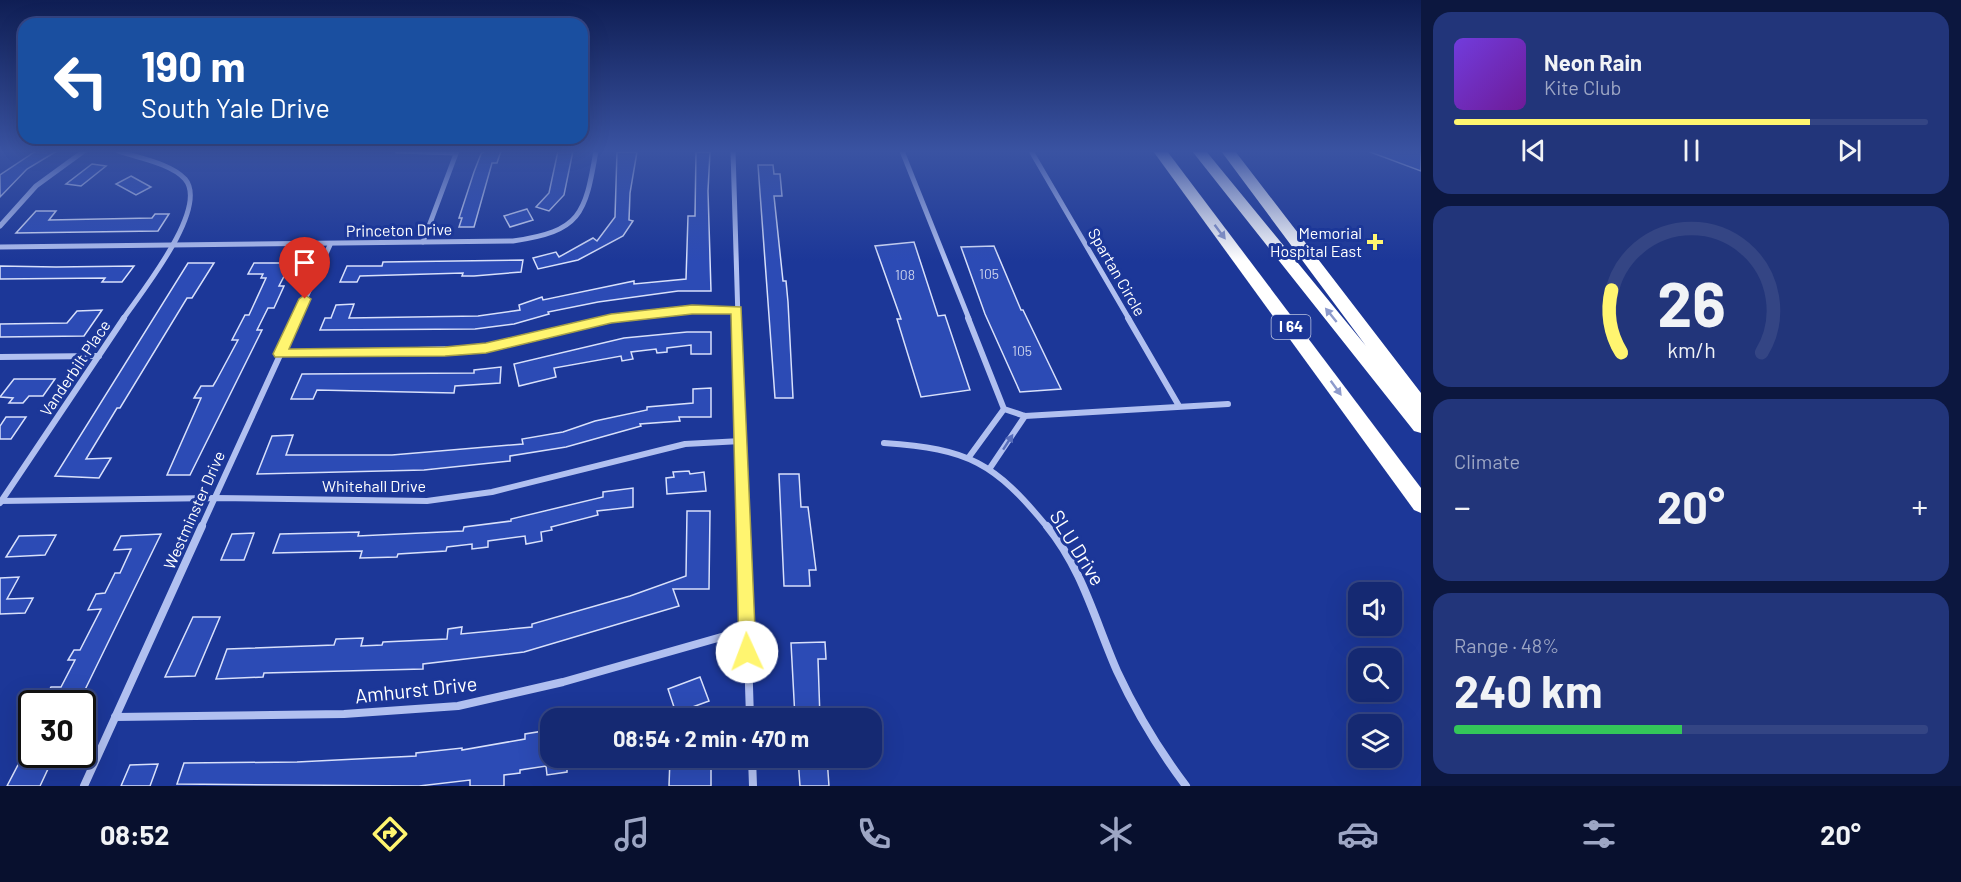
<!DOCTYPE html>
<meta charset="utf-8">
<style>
body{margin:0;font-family:Barlow,sans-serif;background:#22357a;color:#f1f3f6;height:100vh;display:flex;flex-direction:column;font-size:22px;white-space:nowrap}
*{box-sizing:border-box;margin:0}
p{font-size:20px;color:#9da6c4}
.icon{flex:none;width:33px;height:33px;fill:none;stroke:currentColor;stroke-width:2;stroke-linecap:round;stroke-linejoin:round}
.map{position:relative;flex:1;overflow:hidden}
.sheet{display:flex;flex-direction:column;gap:12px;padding:12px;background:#0c173f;width:540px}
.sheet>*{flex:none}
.guide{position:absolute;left:18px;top:18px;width:570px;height:126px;border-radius:18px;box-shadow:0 6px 24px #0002,0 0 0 2px #344584;background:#1a4fa0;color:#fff;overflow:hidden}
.tools{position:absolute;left:1348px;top:582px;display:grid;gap:12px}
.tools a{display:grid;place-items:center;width:54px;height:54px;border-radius:12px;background:#152972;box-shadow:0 6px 24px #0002,0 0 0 2px #344584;font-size:30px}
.speed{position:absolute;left:18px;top:690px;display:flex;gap:12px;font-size:30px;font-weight:700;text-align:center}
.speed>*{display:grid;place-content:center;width:78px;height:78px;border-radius:50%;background:#152972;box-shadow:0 6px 24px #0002,0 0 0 2px #344584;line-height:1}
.speed .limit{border:3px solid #111;border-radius:9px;background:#fff;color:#111}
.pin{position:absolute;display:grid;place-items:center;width:51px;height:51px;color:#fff;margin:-62px -26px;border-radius:50% 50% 50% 0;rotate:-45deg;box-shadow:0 0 6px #0007}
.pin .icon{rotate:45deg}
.me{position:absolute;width:66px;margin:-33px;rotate:358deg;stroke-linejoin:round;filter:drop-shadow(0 0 4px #0008)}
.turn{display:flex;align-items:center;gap:21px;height:126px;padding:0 24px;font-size:27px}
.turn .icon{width:78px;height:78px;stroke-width:2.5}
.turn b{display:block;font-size:42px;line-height:51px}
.big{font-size:45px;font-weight:700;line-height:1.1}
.sheet .tile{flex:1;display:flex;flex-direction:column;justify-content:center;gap:9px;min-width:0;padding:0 21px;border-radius:18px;background:#22357a}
.sheet .dial{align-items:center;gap:0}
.dial svg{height:156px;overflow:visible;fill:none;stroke:#344584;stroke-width:7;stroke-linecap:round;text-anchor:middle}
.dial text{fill:#f1f3f6;stroke:none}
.song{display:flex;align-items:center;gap:18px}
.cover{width:72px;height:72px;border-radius:9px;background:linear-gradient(135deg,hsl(260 70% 55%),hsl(280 70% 35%))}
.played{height:6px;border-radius:3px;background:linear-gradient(90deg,#fff570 75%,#344584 75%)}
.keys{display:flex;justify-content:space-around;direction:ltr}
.heat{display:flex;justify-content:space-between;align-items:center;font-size:33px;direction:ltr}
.charge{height:9px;border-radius:4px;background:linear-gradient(90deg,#34c759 48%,#344584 0)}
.trip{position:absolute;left:540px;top:708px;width:342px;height:60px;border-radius:18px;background:#152972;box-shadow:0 6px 24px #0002,0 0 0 2px #344584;font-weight:700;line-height:60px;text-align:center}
.menu{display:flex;height:96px;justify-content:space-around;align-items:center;background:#08102e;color:#9da6c4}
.menu .icon{width:42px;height:42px}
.menu .on{color:#fff570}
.menu b{font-size:27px;color:#f1f3f6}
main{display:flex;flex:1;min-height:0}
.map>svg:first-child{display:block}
</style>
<main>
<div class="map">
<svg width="1421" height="786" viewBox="0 0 1421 786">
<rect width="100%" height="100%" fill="#1c3798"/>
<g fill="#2c4bb5" stroke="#d8e0fb" stroke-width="1.5">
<path d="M36,151H57L27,169L0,197V175Z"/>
<path d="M485,151H501L497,163H492L474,227H459L462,218H459L474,172L481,154Z"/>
<path d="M558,151H573L564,195L549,211L536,207L549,193Z"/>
<path d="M1370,151H1421V171L1370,152Z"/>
<path d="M617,152H637L630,193L629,220L633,221L623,236L578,260L538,269L533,258L556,252L559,257L593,238L597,241L615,217Z"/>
<path d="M696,152H710L708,191L711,291H678L598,302L548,312L549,314L514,324L475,329L320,330L325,318H331L336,305L354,304L349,318L478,316L520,310L519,305L542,297L543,300L634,281V284L686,279L688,216H695Z"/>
<path d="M92,164L106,166L81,186L66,184Z"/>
<path d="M758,165H773L774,174H780L782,196H774L783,281H786L788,302L793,398H775Z"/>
<path d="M131,176L151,187L136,195L116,184Z"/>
<path d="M527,209L533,220L510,227L504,216Z"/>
<path d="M36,211H56L49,220L152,218L155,214H169L158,231L16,233Z"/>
<path d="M914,242L938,316L945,315L970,390L921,397L897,319H901L875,246Z"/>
<path d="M994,246L1021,310H1023L1061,389L1020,392L985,314L961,247Z"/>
<path d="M523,260L521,272L474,276H462L463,273L360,276L357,282H340L347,266H382L383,262Z"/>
<path d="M188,263H214L192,298H187L120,408H117L86,459L111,458L99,478L55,476Z"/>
<path d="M254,263H291L279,286H284L274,308H268L257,330H262L190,475H167L201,398H194L201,386H213L216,381L238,340H232L245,315H249L266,278H261L263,274H248Z"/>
<path d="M0,266L56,267L134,266L122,282H102L105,278L0,279Z"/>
<path d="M102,310L84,336L0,337V324L67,323L77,311Z"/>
<path d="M687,332H711V354H691V345L667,348V352L657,353L656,349L631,352L633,359L622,361L621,356L554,368L556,377L519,386L514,364L624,338Z"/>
<path d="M501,367L500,383L455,386L454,393L317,390L313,399H291L302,374L474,373V370Z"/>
<path d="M14,379H55L43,396H29L23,403H9L13,398L0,397Z"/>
<path d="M711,388V417H679L680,421L640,424L641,426L566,447L510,456V461L424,470L257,474L272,436L293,435L286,455H392L523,444L522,439L563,432L595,421L647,410V407L693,403V389Z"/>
<path d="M6,417H26L11,439H0V426Z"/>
<path d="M689,471L690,474L704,472L706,491L667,494L666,478L674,477L673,472Z"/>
<path d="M779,474H799L801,507H808L816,570H809L810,586H784Z"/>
<path d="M633,488V507L597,511L598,515L551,527L552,530L541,532L542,541L526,544L525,536L488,541V547L472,549V544L447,547L446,551L398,554L397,557L360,558L362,551L273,553L280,534L359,532L358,536L463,531L464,527L511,521V519L603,497V492Z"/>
<path d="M687,511H710L709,589H673L679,606L524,652L423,664V669L264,673L263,677L216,679L227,649L334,645L336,639L363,638L361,646L382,645L383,642L447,639L448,629L462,627L461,634L532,627V624L630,596L686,576Z"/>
<path d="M254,533L244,560H221L232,534Z"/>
<path d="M161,534L78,704L42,703L51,687H61L75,660H68L74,650H80L101,609L88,610L96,594L105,593L115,573H120L131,549L114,550L121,536Z"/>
<path d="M56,535L45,555L6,557L19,536Z"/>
<path d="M19,577L7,599L33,598L25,613L0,614V578Z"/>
<path d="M193,617H220L195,676L165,677Z"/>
<path d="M825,642L826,659H818L820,718H795L791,643Z"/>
<path d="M700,677L709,701L676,713L668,689Z"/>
<path d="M550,730V758H567V772L547,775L546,766L520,770V773L504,775V786H470V780L419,786L177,784L184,763L297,762L416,756V753L462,748V750L525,739V734Z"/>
<path d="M32,738V754H55L40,786H7Z"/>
<path d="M670,758H711V786H669Z"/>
<path d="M798,758H827L829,786H800Z"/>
<path d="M158,764L150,786H121L130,765Z"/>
</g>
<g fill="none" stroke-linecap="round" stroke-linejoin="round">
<g stroke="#b1c0f0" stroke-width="5">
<path d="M118,151C138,158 170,163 185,179C210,208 140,294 123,319"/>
<path d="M397,151L456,153"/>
<path d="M733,151L738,319"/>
<path d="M902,151L969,319"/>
<path d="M1031,151L1129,319"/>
<path d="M0,226L36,186L84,151"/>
<path d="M423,242L457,151"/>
<path d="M0,247L513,241C581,231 585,215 596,151"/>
<path d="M296,319L330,245"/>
<path d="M609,319L692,309L737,310"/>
</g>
<g stroke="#b1c0f0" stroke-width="6">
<path d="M738,318L744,528"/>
<path d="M968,318L1004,409L1025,416L1228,404"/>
<path d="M1128,318L1179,406"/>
<path d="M280,354L486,348L620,318"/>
<path d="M0,357L99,356"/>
<path d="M884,443C969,449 994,462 1048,528"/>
<path d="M969,457L1004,409"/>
<path d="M990,468L1025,416"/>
<path d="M0,501L215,498L427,501L492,492L685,444L741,441"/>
<path d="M0,503L124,318"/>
<path d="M201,528L297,318"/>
</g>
<g stroke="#b1c0f0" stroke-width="8">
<path d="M744,526L750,718"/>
<path d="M1047,526C1083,570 1095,621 1117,671C1136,712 1159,750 1186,786"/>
<path d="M115,717L344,714L458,706L563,682L746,630"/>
<path d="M752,758L753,786"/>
<path d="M84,786L202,526"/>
</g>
<g fill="#fff" fill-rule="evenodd">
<path d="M1153,151H1167L1421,488V513L1414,510Z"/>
<path d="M1192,151H1206L1366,346L1221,151H1235L1421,393V433L1414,431Z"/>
</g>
</g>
<defs><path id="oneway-solid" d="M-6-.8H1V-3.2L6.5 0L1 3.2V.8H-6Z" transform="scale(1.5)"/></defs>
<g fill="#8e9bcc">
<use href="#oneway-solid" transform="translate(1220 232) rotate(53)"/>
<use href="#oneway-solid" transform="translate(1331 315) rotate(-129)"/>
<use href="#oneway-solid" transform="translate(1336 388) rotate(54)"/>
</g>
<use fill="#586ebb" href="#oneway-solid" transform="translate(1008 442) rotate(-57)"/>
<linearGradient id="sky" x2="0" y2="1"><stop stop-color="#0f1e54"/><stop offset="0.58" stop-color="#3a53a2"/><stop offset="1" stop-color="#3a53a2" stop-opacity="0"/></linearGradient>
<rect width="1421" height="261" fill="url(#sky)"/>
<path fill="#fff570" stroke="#a69f49" stroke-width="1.5" d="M305,295L311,299L289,349L445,347L486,343L611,314L692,305L741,307L756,652L753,658L747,660L741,658L739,652L731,314H692L611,323L486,353L445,356L275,357L273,354L299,299Z"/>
<path fill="#fff570" stroke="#1c3798" stroke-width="2" d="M1372 233h6v6h6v6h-6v6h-6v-6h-6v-6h6z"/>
<g text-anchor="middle" stroke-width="6" stroke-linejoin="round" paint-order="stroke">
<g font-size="14" fill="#cad2ec">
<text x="989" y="279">105</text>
<text x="905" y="280">108</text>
<text x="1022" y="356">105</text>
</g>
<rect fill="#1c3798" stroke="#bbc3e0" stroke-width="1.5" x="1271.5" y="315" width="39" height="24" rx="4.5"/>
<g font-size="15" font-weight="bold" fill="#fff">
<text x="1291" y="332">I 64</text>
</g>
<g font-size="16" fill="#fff" stroke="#1c3798">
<text transform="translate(399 230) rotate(-1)" y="6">Princeton Drive</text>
<text transform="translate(1117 272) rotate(60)" y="6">Spartan Circle</text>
<text transform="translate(75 368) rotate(-56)" y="6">Vanderbilt Place</text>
<text x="374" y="492">Whitehall Drive</text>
<text transform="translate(194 510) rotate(-66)" y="6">Westminster Drive</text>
</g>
<g font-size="16" fill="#fff" stroke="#1c3798" text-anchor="end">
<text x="1362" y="239">Memorial<tspan x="1362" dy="18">Hospital East</tspan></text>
</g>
<g font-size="20" fill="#fff" stroke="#1c3798">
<text transform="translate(1077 548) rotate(58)" y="7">SLU Drive</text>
<text transform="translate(416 690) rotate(-6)" y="7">Amhurst Drive</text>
</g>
</g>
</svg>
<div class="tools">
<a><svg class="icon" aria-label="sound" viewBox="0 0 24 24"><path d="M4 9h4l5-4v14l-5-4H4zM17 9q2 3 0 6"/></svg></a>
<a><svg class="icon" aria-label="search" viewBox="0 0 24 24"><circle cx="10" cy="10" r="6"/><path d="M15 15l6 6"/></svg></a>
<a><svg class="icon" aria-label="layers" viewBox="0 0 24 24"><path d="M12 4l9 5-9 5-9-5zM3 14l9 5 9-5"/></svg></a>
</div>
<div class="speed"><div class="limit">30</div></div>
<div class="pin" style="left:305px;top:299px;background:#d93025"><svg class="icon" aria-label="arrive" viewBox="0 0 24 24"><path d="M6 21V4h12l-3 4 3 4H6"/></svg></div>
<svg class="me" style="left:747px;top:652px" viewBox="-20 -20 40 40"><circle r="19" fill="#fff"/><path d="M0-13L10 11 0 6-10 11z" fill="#fff570"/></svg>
<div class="trip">08:54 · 2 min · 470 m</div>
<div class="guide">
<div class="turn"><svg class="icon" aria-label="left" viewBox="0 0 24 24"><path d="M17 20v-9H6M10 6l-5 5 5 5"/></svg><div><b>190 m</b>South Yale Drive</div></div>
</div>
</div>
<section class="sheet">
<div class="tile">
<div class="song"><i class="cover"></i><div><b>Neon Rain</b><p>Kite Club</p></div></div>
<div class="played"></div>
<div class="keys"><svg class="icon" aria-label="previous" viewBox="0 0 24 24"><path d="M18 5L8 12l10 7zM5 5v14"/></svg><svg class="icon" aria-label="pause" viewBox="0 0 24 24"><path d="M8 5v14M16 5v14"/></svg><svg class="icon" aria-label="next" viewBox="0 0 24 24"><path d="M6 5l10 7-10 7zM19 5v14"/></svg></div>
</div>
<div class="tile dial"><svg viewBox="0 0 100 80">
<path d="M14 69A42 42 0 1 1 86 69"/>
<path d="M14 69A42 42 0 0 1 9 37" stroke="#fff570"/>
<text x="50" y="56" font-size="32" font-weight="700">26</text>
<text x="50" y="72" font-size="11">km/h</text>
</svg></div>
<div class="tile"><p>Climate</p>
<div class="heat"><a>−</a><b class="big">20°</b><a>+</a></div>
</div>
<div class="tile"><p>Range · 48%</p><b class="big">240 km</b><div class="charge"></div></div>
</section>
</main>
<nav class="menu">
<b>08:52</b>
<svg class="icon on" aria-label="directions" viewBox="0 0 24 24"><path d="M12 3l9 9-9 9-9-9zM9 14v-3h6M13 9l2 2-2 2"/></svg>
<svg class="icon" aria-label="music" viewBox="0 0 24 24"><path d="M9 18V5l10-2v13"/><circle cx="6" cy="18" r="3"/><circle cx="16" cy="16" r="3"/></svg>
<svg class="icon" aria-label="phone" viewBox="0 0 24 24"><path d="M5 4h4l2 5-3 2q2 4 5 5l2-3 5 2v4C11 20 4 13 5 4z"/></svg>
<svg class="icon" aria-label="climate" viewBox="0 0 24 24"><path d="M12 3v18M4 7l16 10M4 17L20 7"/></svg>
<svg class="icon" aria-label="car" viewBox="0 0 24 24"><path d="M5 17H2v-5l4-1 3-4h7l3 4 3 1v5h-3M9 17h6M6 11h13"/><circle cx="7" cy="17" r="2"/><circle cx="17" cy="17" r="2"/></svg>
<svg class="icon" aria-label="filters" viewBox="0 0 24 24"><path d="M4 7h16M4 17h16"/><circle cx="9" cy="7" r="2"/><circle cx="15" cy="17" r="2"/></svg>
<b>20°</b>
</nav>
